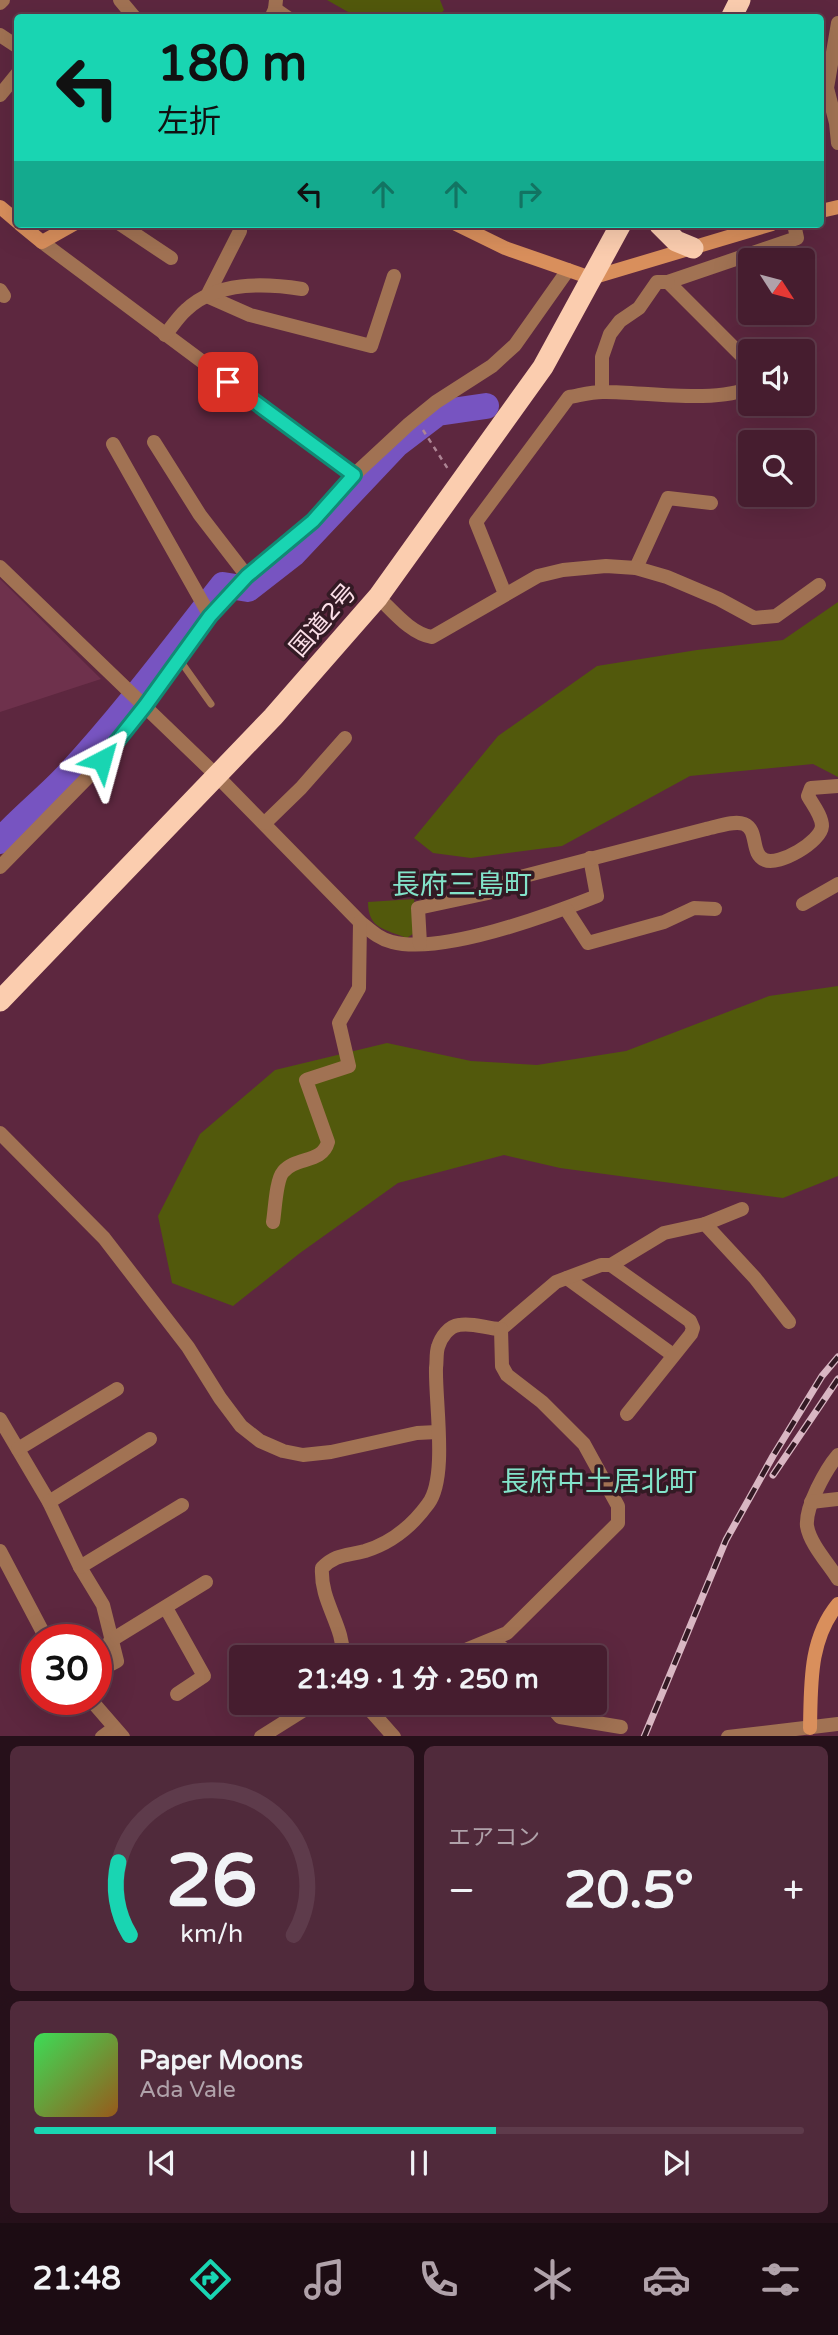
<!DOCTYPE html>
<html lang="ja">
<meta charset="utf-8">
<style>
body{margin:0;font-family:"Varela Round","Noto Sans JP",sans-serif;background:#502a3b;color:#f1f3f6;height:100vh;display:flex;flex-direction:column;font-size:26px;white-space:nowrap}
*{box-sizing:border-box;margin:0}
p{font-size:23px;color:#b0a2aa}
.icon{flex:none;width:38px;height:38px;fill:none;stroke:currentColor;stroke-width:2;stroke-linecap:round;stroke-linejoin:round}
.map{position:relative;height:1736px;overflow:hidden}
.drawer{display:flex;flex-direction:column;gap:10px;padding:10px;background:#26101a;flex:1}
.drawer>*{flex:none}
.banner{position:absolute;left:14px;top:14px;width:810px;height:214px;border-radius:7px;box-shadow:0 7px 28px #0002,0 0 0 2px #5e3b4b;background:#19d5b2;color:#111;overflow:hidden}
.needle{width:46px;rotate:126deg}
.buttons{position:absolute;left:738px;top:248px;display:grid;gap:14px}
.buttons a{display:grid;place-items:center;width:77px;height:77px;border-radius:7px;background:#461d2f;box-shadow:0 7px 28px #0002,0 0 0 2px #5e3b4b;font-size:35px}
.speed{position:absolute;left:21px;top:1624px;display:flex;gap:14px;font-size:35px;font-weight:700;text-align:center}
.speed>*{display:grid;place-content:center;width:91px;height:91px;border-radius:50%;background:#461d2f;box-shadow:0 7px 28px #0002,0 0 0 2px #5e3b4b;line-height:1}
.speed .limit{border:10px solid #d22;background:#fff;color:#111}
.pin{position:absolute;display:grid;place-items:center;width:60px;height:60px;color:#fff;margin:-30px;border-radius:14px;box-shadow:0 4px 10px #0006}
.me{position:absolute;width:77px;margin:-38px;rotate:39deg;stroke-linejoin:round;filter:drop-shadow(0 0 5px #0008)}
.turn{display:flex;align-items:center;gap:24px;height:147px;padding:0 28px;font-size:32px}
.turn .icon{width:91px;height:91px;stroke-width:2.5}
.turn b{display:block;font-size:49px;line-height:60px}
.lanes{display:flex;align-items:center;height:66px;padding:0 28px;background:#0003;justify-content:center;gap:35px;direction:ltr}
.lanes .off{opacity:.35}
.big{font-size:52px;font-weight:700;line-height:1.1}
.drawer .widget{flex:1;display:flex;flex-direction:column;justify-content:center;gap:10px;min-width:0;padding:0 24px;border-radius:10px;background:#502a3b}
.drawer .dial{align-items:center;gap:0}
.dial svg{height:182px;overflow:visible;fill:none;stroke:#5e3b4b;stroke-width:7;stroke-linecap:round;text-anchor:middle}
.dial text{fill:#f1f3f6;stroke:none}
.song{display:flex;align-items:center;gap:21px}
.cover{width:84px;height:84px;border-radius:10px;background:linear-gradient(135deg,hsl(130 70% 55%),hsl(30 70% 35%))}
.played{height:7px;border-radius:4px;background:linear-gradient(90deg,#19d5b2 60%,#5e3b4b 60%)}
.keys{display:flex;justify-content:space-around;direction:ltr}
.heat{display:flex;justify-content:space-between;align-items:center;font-size:38px;direction:ltr}
.drawer .tiles{flex:1;display:grid;gap:10px;grid-template-columns:1fr 1fr}
.widget:last-child{grid-column:span 2}
.trip{position:absolute;left:229px;top:1645px;width:378px;height:70px;border-radius:7px;background:#461d2f;box-shadow:0 7px 28px #0002,0 0 0 2px #5e3b4b;font-weight:700;line-height:70px;text-align:center}
.dock{display:flex;height:112px;justify-content:space-around;align-items:center;background:#1c0c13;color:#b0a2aa}
.dock .icon{width:49px;height:49px}
.dock .active{color:#19d5b2}
.dock b{font-size:32px;color:#f1f3f6}
.map>svg:first-child{display:block}
</style>
<div class="map">
<svg width="838" height="1737" viewBox="0 0 838 1737">
<rect width="100%" height="100%" fill="#5d273f"/>
<path fill="#6e314c" d="M0,579L101,679L0,712Z"/>
<g fill="#52590c">
<path d="M327,0H440L444,10L438,17H357Z"/>
<path d="M838,602V777L813,764L690,776L562,846L471,858L433,853L414,838L498,736L597,666L697,650L783,640Z"/>
<path d="M414,899L417,931L407,938C385,929 368,929 368,902Z"/>
<path d="M838,986V1176L783,1198L560,1168L504,1155L398,1183L300,1253L233,1306L172,1283L158,1216L200,1134L275,1070L387,1043L471,1061L537,1065L626,1051L769,996Z"/>
</g>
<g fill="none" stroke-linecap="round" stroke-linejoin="round">
<path stroke="#7754c1" stroke-width="26" d="M0,841C21,818 45,799 66,777C122,717 172,650 223,585L248,589L293,554L396,445L438,413L486,406"/>
<path stroke="#ad8494" stroke-width="2.5" stroke-dasharray="5 5" stroke-linecap="butt" d="M423,430L448,469"/>
<path stroke="#a17253" stroke-width="7" d="M179,659L211,704"/>
<g stroke="#a17253" stroke-width="14">
<path d="M120,0L135,18"/>
<path d="M0,3L3,0"/>
<path d="M275,9L288,18"/>
<path d="M271,18L275,9L276,0"/>
<path d="M838,23L827,88L836,123L838,143"/>
<path d="M0,35L18,47"/>
<path d="M0,95L18,73"/>
<path d="M120,224L171,258"/>
<path d="M42,242L354,475"/>
<path d="M0,290L4,296"/>
<path d="M207,296L250,315L371,346L394,276"/>
<path d="M207,296L240,231"/>
<path d="M165,335C172,327 178,317 186,310C216,281 264,283 302,289"/>
<path d="M751,365L668,282L797,238L794,224"/>
<path d="M602,391V357L610,334L620,321L639,308L657,282H668"/>
<path d="M154,442L200,515L247,576"/>
<path d="M113,444L210,616"/>
<path d="M0,567L217,776L360,922C370,930 379,939 392,942C441,955 549,915 597,896L590,858"/>
<path d="M636,568L668,498L711,503"/>
<path d="M505,594L476,522L569,397C581,395 594,391 606,392C645,392 718,404 751,387"/>
<path d="M378,597C393,611 411,634 432,637L538,576L563,570L606,566L636,568L667,577L719,599L754,618L776,616L819,585"/>
<path d="M265,823L301,788L345,738"/>
<path d="M0,867L88,777L145,706L210,616L247,576L313,521L354,475L409,424L436,402L492,366L515,345L568,270"/>
<path d="M803,904L838,884"/>
<path d="M566,909L588,943L664,922L694,908L715,909"/>
<path d="M420,944L418,908L488,893L509,880L706,829C717,827 734,820 744,824C759,830 750,854 765,860C779,866 821,842 822,826C822,816 813,805 808,796L811,788L838,786"/>
<path d="M0,1133L104,1238L188,1347L220,1398L241,1426L260,1441L283,1451L303,1455L331,1452L417,1433L437,1432"/>
<path d="M273,1222C275,1210 276,1180 283,1172C296,1156 322,1164 328,1142L306,1080L349,1066L339,1023L359,988L360,922"/>
<path d="M705,1224L742,1209"/>
<path d="M611,1265L664,1233L705,1224L755,1278L789,1322"/>
<path d="M567,1278L673,1355"/>
<path d="M0,1419L49,1502L80,1567L103,1605L117,1661L96,1672"/>
<path d="M18,1449L117,1389"/>
<path d="M838,1455C826,1469 805,1507 807,1526C810,1544 828,1563 838,1579"/>
<path d="M49,1502L150,1439"/>
<path d="M811,1502L838,1499"/>
<path d="M0,1551L47,1640"/>
<path d="M80,1567L182,1505"/>
<path d="M166,1608L204,1676L177,1694"/>
<path d="M110,1641L206,1582"/>
<path d="M486,1642L500,1646L513,1657"/>
<path d="M343,1657C344,1625 320,1602 322,1568C336,1554 346,1556 365,1551C391,1543 412,1526 428,1504C448,1478 435,1402 436,1368C437,1361 436,1353 438,1347C441,1337 449,1326 459,1325C473,1322 487,1329 501,1329L556,1282L601,1265H611L690,1321L693,1328L691,1334L627,1414"/>
<path d="M459,1657L468,1649L507,1633L618,1523V1506L584,1444L542,1402L507,1375L502,1366L501,1329"/>
<path d="M90,1699L123,1737"/>
<path d="M364,1703L394,1737"/>
<path d="M548,1703L560,1717L621,1727"/>
<path d="M102,1737L114,1728"/>
<path d="M261,1737L315,1703"/>
<path d="M728,1737L838,1724"/>
</g>
<g stroke="#d98f5c" stroke-width="14">
<path d="M0,207L18,222"/>
<path d="M821,211L838,207"/>
<path d="M20,224L42,242L74,224"/>
<path d="M456,224L505,248L591,278L772,224"/>
<path d="M810,1728C811,1684 809,1639 838,1604"/>
</g>
<g stroke="#fbcdaf" stroke-width="21">
<path d="M731,18L740,0"/>
<path d="M659,224L676,241L693,248"/>
<path d="M0,1001L273,717L378,597L543,367L621,224"/>
</g>
<defs>
<g id="rail">
<path d="M773,1475L838,1379"/>
<path d="M644,1737L726,1540L773,1456L822,1376L838,1357"/>
</g>
</defs>
<use href="#rail" stroke="#d9b7c3" stroke-width="7"/>
<use href="#rail" stroke="#331a24" stroke-width="4.5" stroke-dasharray="13" stroke-linecap="butt"/>
</g>
<g fill="none" stroke-linecap="round" stroke-linejoin="round">
<defs>
<path id="route" d="M102,760L145,706L210,616L247,576L313,521L354,475L228,382"/>
</defs>
<use href="#route" stroke="#108a74" stroke-width="18"/>
<use href="#route" stroke="#19d5b2" stroke-width="12"/>
</g>
<g text-anchor="middle" stroke-width="7" stroke-linejoin="round" paint-order="stroke">
<g font-size="24" fill="#fbdfe8" stroke="#331a24">
<text transform="translate(323 620) rotate(-49)" y="8">国道2号</text>
</g>
<g font-size="28" fill="#82e4ca" stroke="#331a24">
<text x="462" y="894">長府三島町</text>
<text x="599" y="1491">長府中土居北町</text>
</g>
</g>
</svg>
<div class="buttons">
<a><svg class="needle" viewBox="-14 -14 28 28"><path d="M0-13l5 13h-10z" fill="#e53935"/><path d="M0 13l5-13h-10z" fill="#b0a2aa"/></svg></a>
<a><svg class="icon" aria-label="sound" viewBox="0 0 24 24"><path d="M4 9h4l5-4v14l-5-4H4zM17 9q2 3 0 6"/></svg></a>
<a><svg class="icon" aria-label="search" viewBox="0 0 24 24"><circle cx="10" cy="10" r="6"/><path d="M15 15l6 6"/></svg></a>
</div>
<div class="speed"><div class="limit">30</div></div>
<div class="pin" style="left:228px;top:382px;background:#d93025"><svg class="icon" aria-label="arrive" viewBox="0 0 24 24"><path d="M6 21V4h12l-3 4 3 4H6"/></svg></div>
<svg class="me" style="left:102px;top:760px" viewBox="-20 -20 40 40"><path d="M0-17L14 15 0 8-14 15z" fill="#19d5b2" stroke="#fff" stroke-width="4"/></svg>
<div class="trip">21:49 · 1 分 · 250 m</div>
<div class="banner">
<div class="turn"><svg class="icon" aria-label="left" viewBox="0 0 24 24"><path d="M17 20v-9H6M10 6l-5 5 5 5"/></svg><div><b>180 m</b>左折</div></div>
<div class="lanes"><svg class="icon" aria-label="left" viewBox="0 0 24 24"><path d="M17 20v-9H6M10 6l-5 5 5 5"/></svg><svg class="icon off" aria-label="ahead" viewBox="0 0 24 24"><path d="M12 20V5M6 11l6-6 6 6"/></svg><svg class="icon off" aria-label="ahead" viewBox="0 0 24 24"><path d="M12 20V5M6 11l6-6 6 6"/></svg><svg class="icon off" aria-label="right" viewBox="0 0 24 24"><path d="M7 20v-9h11M14 6l5 5-5 5"/></svg></div>
</div>
</div>
<section class="drawer">
<div class="tiles">
<div class="widget dial"><svg viewBox="0 0 100 80">
<path d="M14 69A42 42 0 1 1 86 69"/>
<path d="M14 69A42 42 0 0 1 9 37" stroke="#19d5b2"/>
<text x="50" y="56" font-size="32" font-weight="700">26</text>
<text x="50" y="72" font-size="11">km/h</text>
</svg></div>
<div class="widget"><p>エアコン</p>
<div class="heat"><a>−</a><b class="big">20.5°</b><a>+</a></div>
</div>
<div class="widget">
<div class="song"><i class="cover"></i><div><b>Paper Moons</b><p>Ada Vale</p></div></div>
<div class="played"></div>
<div class="keys"><svg class="icon" aria-label="previous" viewBox="0 0 24 24"><path d="M18 5L8 12l10 7zM5 5v14"/></svg><svg class="icon" aria-label="pause" viewBox="0 0 24 24"><path d="M8 5v14M16 5v14"/></svg><svg class="icon" aria-label="next" viewBox="0 0 24 24"><path d="M6 5l10 7-10 7zM19 5v14"/></svg></div>
</div>
</div>
</section>
<nav class="dock">
<b>21:48</b>
<svg class="icon active" aria-label="directions" viewBox="0 0 24 24"><path d="M12 3l9 9-9 9-9-9zM9 14v-3h6M13 9l2 2-2 2"/></svg>
<svg class="icon" aria-label="music" viewBox="0 0 24 24"><path d="M9 18V5l10-2v13"/><circle cx="6" cy="18" r="3"/><circle cx="16" cy="16" r="3"/></svg>
<svg class="icon" aria-label="phone" viewBox="0 0 24 24"><path d="M5 4h4l2 5-3 2q2 4 5 5l2-3 5 2v4C11 20 4 13 5 4z"/></svg>
<svg class="icon" aria-label="climate" viewBox="0 0 24 24"><path d="M12 3v18M4 7l16 10M4 17L20 7"/></svg>
<svg class="icon" aria-label="car" viewBox="0 0 24 24"><path d="M5 17H2v-5l4-1 3-4h7l3 4 3 1v5h-3M9 17h6M6 11h13"/><circle cx="7" cy="17" r="2"/><circle cx="17" cy="17" r="2"/></svg>
<svg class="icon" aria-label="filters" viewBox="0 0 24 24"><path d="M4 7h16M4 17h16"/><circle cx="9" cy="7" r="2"/><circle cx="15" cy="17" r="2"/></svg>
</nav>
